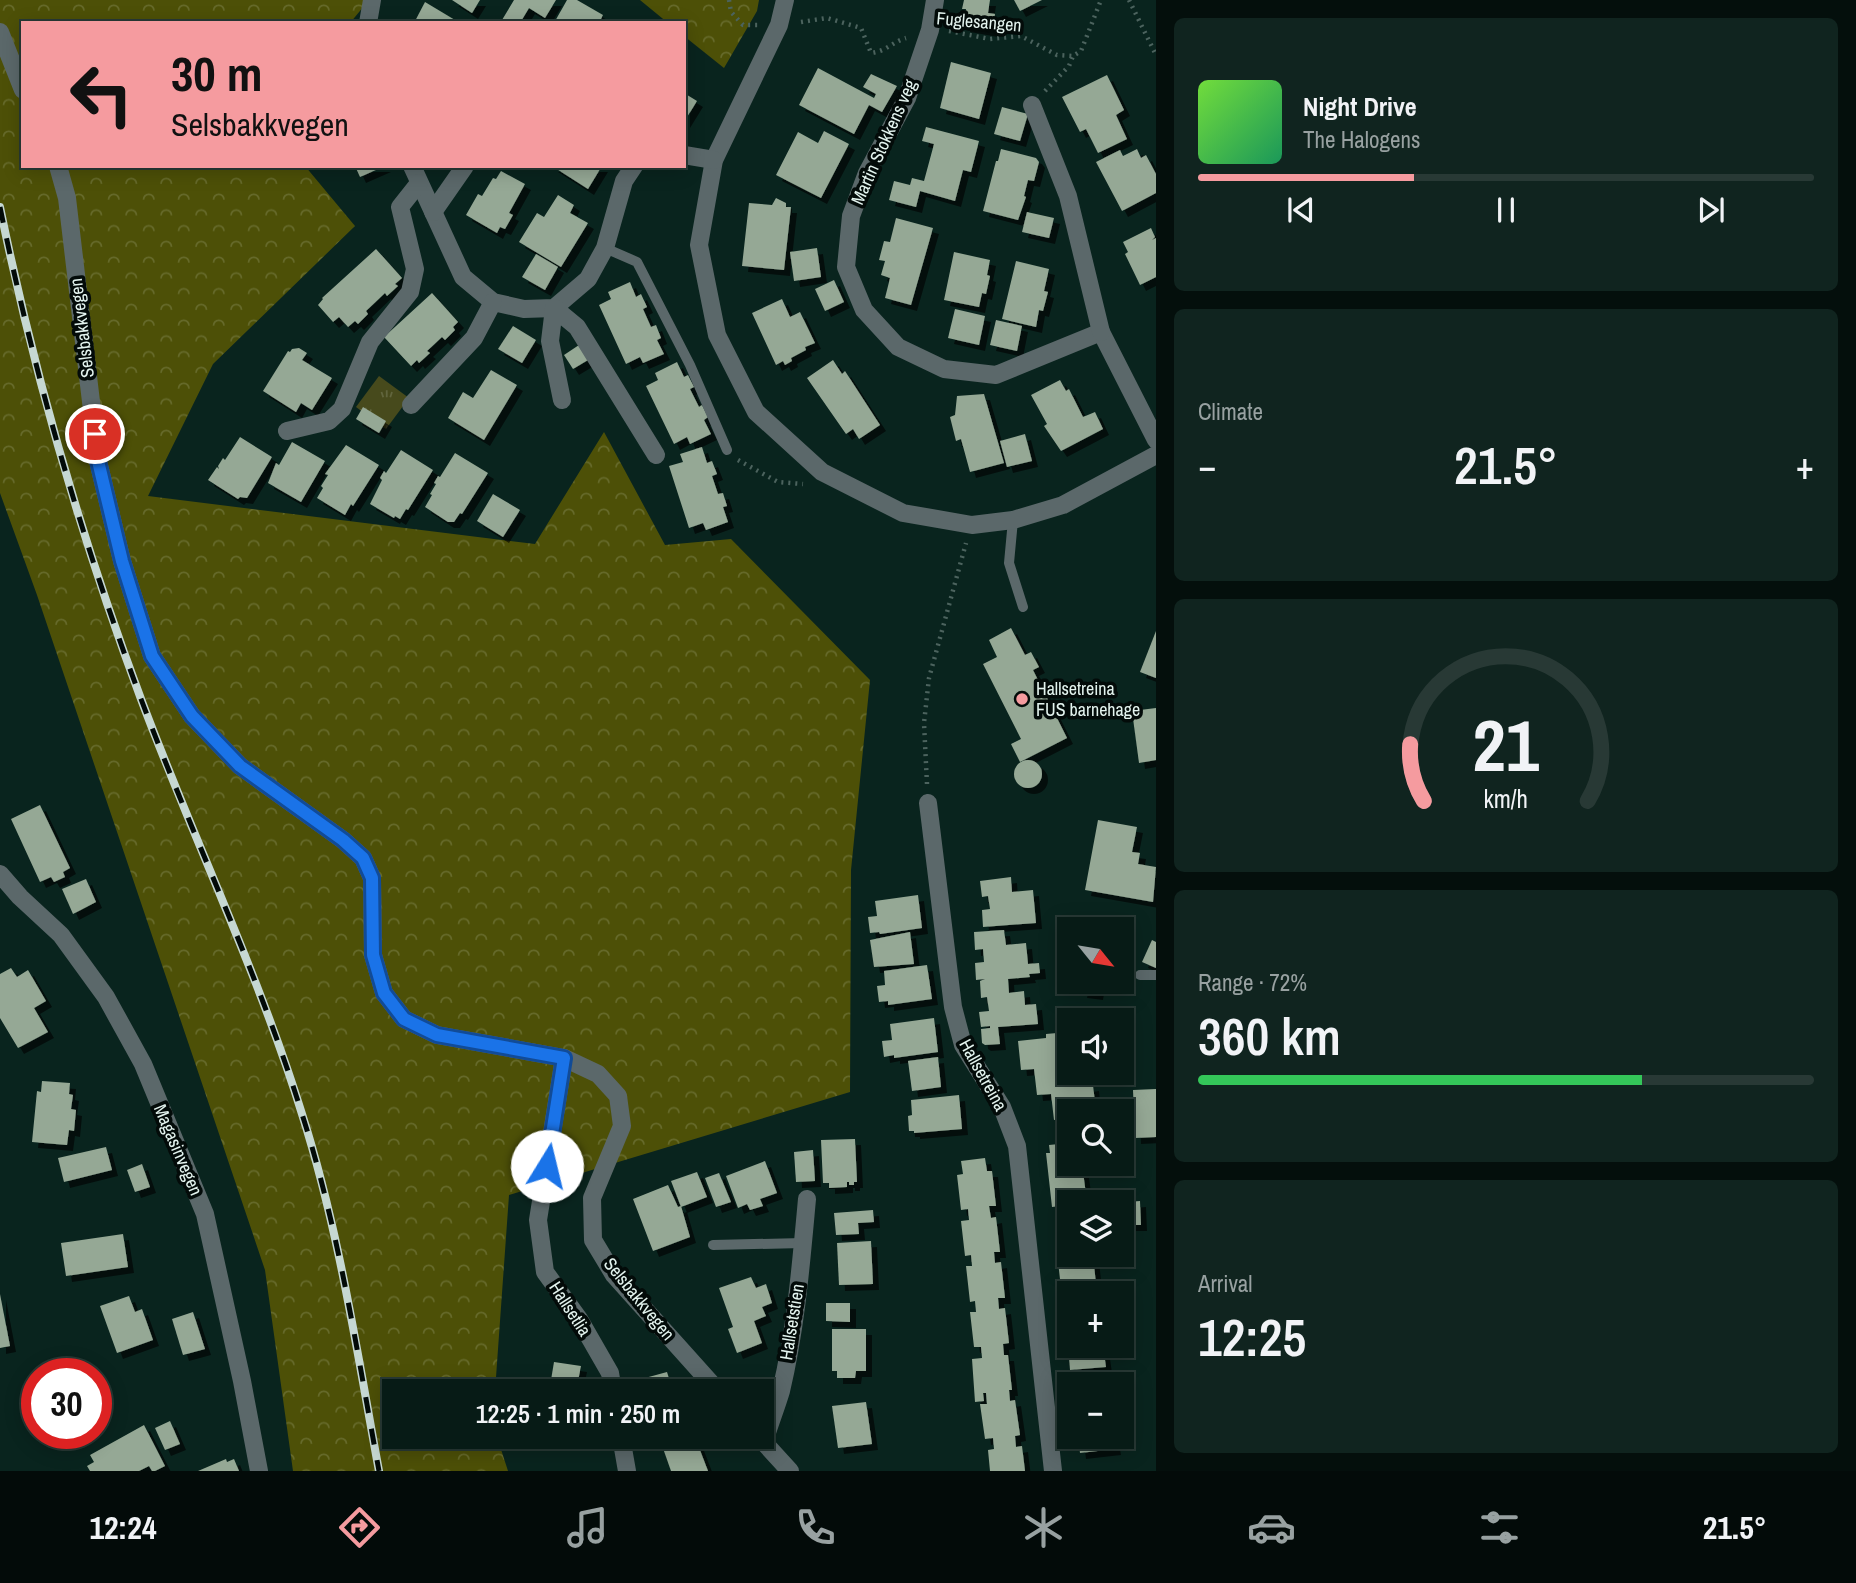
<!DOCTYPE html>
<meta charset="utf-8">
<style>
body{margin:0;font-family:"Archivo Narrow",sans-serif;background:#10241f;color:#f1f3f6;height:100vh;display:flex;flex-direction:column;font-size:26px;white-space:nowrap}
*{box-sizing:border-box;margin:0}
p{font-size:23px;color:#98a1a1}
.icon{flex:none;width:38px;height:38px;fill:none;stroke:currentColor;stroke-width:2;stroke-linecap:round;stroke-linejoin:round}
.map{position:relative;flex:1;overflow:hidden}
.sheet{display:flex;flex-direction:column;gap:18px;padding:18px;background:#040f0c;width:700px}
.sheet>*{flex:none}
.banner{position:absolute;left:21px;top:21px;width:665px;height:147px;border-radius:0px;box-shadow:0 4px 18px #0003,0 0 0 2px #283935;background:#f59b9f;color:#111;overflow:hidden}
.needle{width:46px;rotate:120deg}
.tools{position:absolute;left:1057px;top:917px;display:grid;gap:14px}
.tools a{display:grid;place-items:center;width:77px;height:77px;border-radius:0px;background:#071b16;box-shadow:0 4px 18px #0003,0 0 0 2px #283935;font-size:35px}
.speed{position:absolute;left:21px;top:1358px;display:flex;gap:14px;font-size:35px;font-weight:700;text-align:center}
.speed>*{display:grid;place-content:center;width:91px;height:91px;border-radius:50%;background:#071b16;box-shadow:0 4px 18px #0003,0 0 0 2px #283935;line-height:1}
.speed .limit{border:10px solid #d22;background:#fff;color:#111}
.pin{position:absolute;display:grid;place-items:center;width:60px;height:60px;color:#fff;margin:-30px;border:4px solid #fff;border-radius:50%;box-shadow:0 2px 7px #0007}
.me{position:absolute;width:77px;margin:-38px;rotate:9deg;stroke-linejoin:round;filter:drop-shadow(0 0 5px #0008)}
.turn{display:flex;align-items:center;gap:24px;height:147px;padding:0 35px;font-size:32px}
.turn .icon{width:91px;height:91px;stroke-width:2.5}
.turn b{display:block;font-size:49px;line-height:60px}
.big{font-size:52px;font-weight:600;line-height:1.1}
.sheet .tile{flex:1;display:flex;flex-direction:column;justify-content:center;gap:10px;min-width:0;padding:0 24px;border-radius:10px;background:#10241f}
.sheet .dial{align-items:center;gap:0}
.dial svg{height:182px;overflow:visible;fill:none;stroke:#283935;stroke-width:7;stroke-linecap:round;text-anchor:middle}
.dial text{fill:#f1f3f6;stroke:none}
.song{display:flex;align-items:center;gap:21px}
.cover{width:84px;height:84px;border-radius:10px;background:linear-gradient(135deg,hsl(100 70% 55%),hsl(150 70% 35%))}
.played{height:7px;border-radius:4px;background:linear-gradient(90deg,#f59b9f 35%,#283935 35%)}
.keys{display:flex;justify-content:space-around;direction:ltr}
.heat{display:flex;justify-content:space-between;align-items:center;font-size:38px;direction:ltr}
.charge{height:10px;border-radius:5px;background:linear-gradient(90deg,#34c759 72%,#283935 0)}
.trip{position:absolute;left:382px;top:1379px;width:392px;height:70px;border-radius:0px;background:#071b16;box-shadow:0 4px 18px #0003,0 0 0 2px #283935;font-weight:600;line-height:70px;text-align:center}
.tabs{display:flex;height:112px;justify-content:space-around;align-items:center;background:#030b09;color:#98a1a1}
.tabs .icon{width:49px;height:49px}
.tabs .active{color:#f59b9f}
.tabs b{font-size:32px;color:#f1f3f6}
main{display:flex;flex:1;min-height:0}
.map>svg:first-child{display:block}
</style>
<main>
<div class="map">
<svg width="1156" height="1471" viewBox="0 0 1156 1471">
<defs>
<pattern id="forest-crowns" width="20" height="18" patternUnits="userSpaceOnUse" patternTransform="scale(1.75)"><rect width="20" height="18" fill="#4d5007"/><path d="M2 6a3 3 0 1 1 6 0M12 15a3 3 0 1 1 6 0" fill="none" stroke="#666a2b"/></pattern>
<pattern id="park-tufts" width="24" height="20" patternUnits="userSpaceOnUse" patternTransform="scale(1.75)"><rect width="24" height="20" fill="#474a1c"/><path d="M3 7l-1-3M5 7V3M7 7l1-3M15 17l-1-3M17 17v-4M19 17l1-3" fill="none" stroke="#61653d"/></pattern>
<filter id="shadow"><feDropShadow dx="6" dy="6" stdDeviation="0" flood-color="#0009"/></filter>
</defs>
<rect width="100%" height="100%" fill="#09241e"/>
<g fill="url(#forest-crowns)">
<path d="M0,0H369L350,23H23V166H305L355,226L213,364L148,496L535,544L604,432L665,545L731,539L870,680L851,870L850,1092L509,1195L495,1391H394V1437H497L508,1471H293L265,1270L37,595L0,493Z"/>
<path d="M640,0H759L757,11L724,68L684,36V23H668Z"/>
</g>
<path fill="url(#park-tufts)" d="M379,376L409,398L386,429L356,407Z"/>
<g fill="#95a895" filter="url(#shadow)">
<path d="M452,0H480L472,13Z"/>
<path d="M514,0H556L545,18L529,8L520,23H507L502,20Z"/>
<path d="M567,0H577L603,15L599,23H554Z"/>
<path d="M964,0H990L988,13L995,14L992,31L964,26L966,9H962Z"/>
<path d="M1014,0H1042L1020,11Z"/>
<path d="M425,2L455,20L453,23H414Z"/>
<path d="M951,62L991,73L979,119L940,108Z"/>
<path d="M818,68L874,98L876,94L863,87L871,74L897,86L882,112L869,105L854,134L799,105Z"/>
<path d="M1107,75L1124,110L1116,115L1127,139L1098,153L1086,129L1080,132L1062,97Z"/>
<path d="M684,93L697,101L684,122Z"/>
<path d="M1002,107L1028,114L1020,141L994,134Z"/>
<path d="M926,127L979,141L971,172L963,170L955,201L920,191L916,207L889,200L894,181L910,185L912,178L924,181L934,144L922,141Z"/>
<path d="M824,131L849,144L821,198L776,175L798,132L818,143Z"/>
<path d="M1001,149L1036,158L1039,162L1034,181L1028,180L1024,196L1026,197L1018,220L983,211L996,161H998Z"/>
<path d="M1137,149L1141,158L1146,155L1156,174V193L1122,211L1096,162L1120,150L1123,156Z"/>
<path d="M355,166H385L360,177Z"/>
<path d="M552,166H602L588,189Z"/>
<path d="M501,171L525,184L509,213L513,215L505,229L500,227L497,233L466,215L478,194L482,196L493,178L496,179Z"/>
<path d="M558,195L574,205L570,213L588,223L561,267L519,242L537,213L544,217Z"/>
<path d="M776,198L786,203V207H791L784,270L742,266L749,203L772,205Z"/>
<path d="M1027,212L1054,218L1049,238L1022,232Z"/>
<path d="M896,218L933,228L911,305L885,298L890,278L881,275L885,261L879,260L884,241L890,242Z"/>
<path d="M1151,228L1155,237L1152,240L1156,238V277L1140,285L1125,254L1128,252L1123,242Z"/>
<path d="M817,248L821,277L794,281L790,252Z"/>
<path d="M376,249L402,278L395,284L398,286L387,296L385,293L366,311L368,314L358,324L355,321L348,327L339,317L333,322L318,305L323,299L322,298Z"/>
<path d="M954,252L990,260L987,275L990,276L986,294L982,293L979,307L944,300Z"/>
<path d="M536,254L558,267L545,290L522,277Z"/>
<path d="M1016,261L1049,269L1044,291L1048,292L1043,311L1039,310L1036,327L1002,319Z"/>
<path d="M834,280L844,302L825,311L815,289Z"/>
<path d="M630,282L636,297L641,294L647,307L643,309L651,327L656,325L661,338L657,340L664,354L643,363L640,357L626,364L599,305L611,299L608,292Z"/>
<path d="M432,293L458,322L453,327L455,330L445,340L442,337L427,351L430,353L419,363L417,360L411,366L384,337Z"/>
<path d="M782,299L790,317L800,312L815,343L805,347L806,350L791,358L792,361L785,365L783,361L776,365L752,313Z"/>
<path d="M955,309L985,316L979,345L948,338Z"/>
<path d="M996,320L1022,326L1017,351L990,345Z"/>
<path d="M513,326L536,340L522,363L498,349Z"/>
<path d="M579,345L588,360L573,369L564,355Z"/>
<path d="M299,348L307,353L302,360L332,378L312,410L301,403L296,412L263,391L288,351L290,352L292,349Z"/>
<path d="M833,360L842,374L845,371L880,425L859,439L853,429L846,434L807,378Z"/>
<path d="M677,362L684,377L688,375L694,387L690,389L699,407L702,405L708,417L704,420L711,434L690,444L687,437L674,444L646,386L658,380L655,373Z"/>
<path d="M491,370L517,385L484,440L448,418L463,392L473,398Z"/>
<path d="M1060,380L1066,391L1069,389L1083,417L1095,412L1103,429L1061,451L1044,426L1047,424L1031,395Z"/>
<path d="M984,394L1004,463L970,472L961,439L956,441L950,417L955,415L957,396Z"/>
<path d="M363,407L386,421L379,433L356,419Z"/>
<path d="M1025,434L1032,461L1007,467L1000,441Z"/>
<path d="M240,437L272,457L247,498L240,497L238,499L208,480L217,467L219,469L218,466L223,458L225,460Z"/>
<path d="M292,442L325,461L301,502L268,483L276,463L279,465Z"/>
<path d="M346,445L379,465L353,506L351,504L345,515L317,498L323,488L321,486L328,475L325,474Z"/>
<path d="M702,447L707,463L712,461L717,474L712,476L718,494L723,493L727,506L723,507L728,522L706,530L703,523L689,528L669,466L683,462L680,454Z"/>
<path d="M401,450L433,470L408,510L406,509L400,519L395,516L394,518L370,504L382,480L380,478L384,471L386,473Z"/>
<path d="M455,453L488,473L462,514L460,513L454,522H448L425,507L432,495L430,494L436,484L434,483L438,476L440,477Z"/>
<path d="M493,494L520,510L503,537L477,521Z"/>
<path d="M1011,628L1025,655L1031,652L1039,667L1033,670L1067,738L1020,762L1011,744L1021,739L983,664L997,657L989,640Z"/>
<path d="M1156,631V678L1140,672Z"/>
<path d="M1156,708V760L1139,763L1132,711Z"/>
<circle cx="1028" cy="774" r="14"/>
<path d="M40,805L70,868L63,872L65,877L54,882L51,877L40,882L11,819Z"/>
<path d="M1098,820L1137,827L1132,852L1140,853L1138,864L1156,867L1153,902L1085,890Z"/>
<path d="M1011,877L1012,892L1033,890L1036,923L983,927L982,910L990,909L988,896L982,897L980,881Z"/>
<path d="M86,879L96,902L73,914L62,889Z"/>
<path d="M918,895L922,928L880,934L879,932L870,933L868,917L877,916L875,901Z"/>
<path d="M1004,930L1006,945L1026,943L1028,964L1039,963L1040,973L1029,974L1030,977L1008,979L1009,993L1024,991L1025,1005L1036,1004L1038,1024L998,1027L1000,1044L985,1045L982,1043L981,1029L990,1028V1026L981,1027L979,1012L989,1011L987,997L981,998L980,981L985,979L976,980L975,963L984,962L983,949L975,950L974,932Z"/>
<path d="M910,932L914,964L874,967L870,940Z"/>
<path d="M1152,940L1156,942V968L1142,962Z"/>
<path d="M1065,952L1069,953V971L1063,970Z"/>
<path d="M927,965L932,999L888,1005V1001L879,1002L877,986L885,985L884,971Z"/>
<path d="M11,968L17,977L28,970L46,1001L34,1008L48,1032L18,1048L0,1018V974Z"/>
<path d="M1067,982H1099L1097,994L1081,992L1082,987L1067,985Z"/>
<path d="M934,1018L938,1052L894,1058V1055L884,1057L882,1041L892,1040L890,1024Z"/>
<path d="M1057,1033V1036H1060L1063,1062L1069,1061V1073H1078L1080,1087L1093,1085L1096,1111H1069V1118L1054,1120L1051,1094L1037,1095L1034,1069L1021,1070L1018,1041L1046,1038V1034Z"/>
<path d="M938,1057L941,1087L912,1091L908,1061Z"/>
<path d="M42,1081L70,1083L69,1094L73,1095L71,1109L76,1110L74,1131L69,1130L67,1145L32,1142L37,1091L41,1092Z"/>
<path d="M1156,1089V1137L1135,1138L1133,1090Z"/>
<path d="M959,1095L962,1129L914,1133V1131H909L908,1116L912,1115L911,1100Z"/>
<path d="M855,1139L857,1182H854V1185H849V1182H847V1187L829,1188V1183H823L821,1140Z"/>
<path d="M1069,1143V1164H1082L1087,1202H1069V1205L1052,1207L1046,1153H1050L1049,1145Z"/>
<path d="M106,1147L112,1170L64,1182L58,1158Z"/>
<path d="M813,1150L815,1181L796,1182L794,1152Z"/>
<path d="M985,1158L987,1171H992L996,1206H989L991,1218L996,1217L1000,1252H994L995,1263L1001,1262L1005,1298H998L999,1309L1005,1308L1009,1343L1003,1344L1004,1355H1008L1012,1390H1009L1010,1401L1015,1400L1020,1435L1015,1436L1016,1447L1022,1446L1025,1471H990L988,1450L994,1449L993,1438L985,1439L980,1404H987L986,1393H983L984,1401L975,1402L972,1359L982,1358L981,1347H974L970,1312H976L975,1301L970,1302L966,1266H972L971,1255L965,1256L961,1221L969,1220L968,1209L961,1210L957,1175L963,1174L961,1161Z"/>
<path d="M765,1161L777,1193L760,1199L763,1206L750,1210L747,1204L738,1208L726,1176Z"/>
<path d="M142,1164L150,1187L135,1192L127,1170Z"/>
<path d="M697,1172L707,1197L681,1207L671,1181Z"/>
<path d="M719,1173L731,1202L716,1207L705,1178Z"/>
<path d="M668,1185L678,1207L681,1206L690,1237L653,1251L633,1199Z"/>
<path d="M1140,1201L1141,1225H1129L1128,1202Z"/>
<path d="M873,1210L874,1222L858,1223L859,1234L836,1235L834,1213Z"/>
<path d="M1069,1225V1255H1093L1096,1284L1061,1288L1055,1235H1059L1058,1227Z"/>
<path d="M123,1234L128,1267L66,1276L61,1243Z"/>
<path d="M871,1241L873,1284L839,1285L837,1243Z"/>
<path d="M751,1277L756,1288L766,1284L772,1303L762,1307L766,1316L754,1321L762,1343L737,1353L728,1329L733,1327L719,1288Z"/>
<path d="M0,1294L10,1346L0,1348Z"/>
<path d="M129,1296L135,1312L142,1309L153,1340L117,1353L100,1306Z"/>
<path d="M826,1303H850V1322L826,1321Z"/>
<path d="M193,1312L205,1349L183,1355L172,1319Z"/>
<path d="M1069,1317V1345H1067L1065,1318Z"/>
<path d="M832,1329H866V1371H856L855,1378H837V1371H832Z"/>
<path d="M1068,1346H1103L1106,1367L1070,1370Z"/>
<path d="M554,1362L581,1366L576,1391L550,1386Z"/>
<path d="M667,1372L673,1391H646L645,1378Z"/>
<path d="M866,1402L872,1444L838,1448L832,1406Z"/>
<path d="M170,1421L180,1444L165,1450L155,1428Z"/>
<path d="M144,1425L165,1466L155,1471H152L149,1466L139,1471H90L87,1466L94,1462L90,1455Z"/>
<path d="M546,1437H576L575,1443Z"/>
<path d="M659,1437H695L708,1471H671Z"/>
<path d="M1078,1437H1113L1115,1449L1080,1453Z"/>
<path d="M226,1459L227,1462L234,1459L239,1471H198Z"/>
</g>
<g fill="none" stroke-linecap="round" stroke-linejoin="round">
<g stroke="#4c635e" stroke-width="4.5" stroke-dasharray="2 5" stroke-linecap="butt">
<path d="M729,0L731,12L743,25H758"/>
<path d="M1129,0L1156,55"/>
<path d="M801,22L827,18L861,28L871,53C887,51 892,42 906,38"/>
<path d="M949,31L990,39L1021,36L1057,55L1073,56L1081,51L1101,0"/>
<path d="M1045,91L1069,66L1073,56"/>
<path d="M738,460L778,482L803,484"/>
<path d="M927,784L924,723L929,678L966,543"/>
</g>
<g stroke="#5b686a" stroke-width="10">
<path d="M605,248L637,262L690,365L727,450"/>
<path d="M1013,520L1009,563L1023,607"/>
<path d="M1140,975H1156"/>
<path d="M713,1245L803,1243"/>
</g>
<g stroke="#5b686a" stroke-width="18">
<path d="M785,0L779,25L714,160L699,245L717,335L756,412L822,472L903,513L972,525L1013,520L1063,505L1156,455"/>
<path d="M935,0L930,30L907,98L867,173L851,216L846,267L864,310L898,347L944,369L996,375L1101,332L1156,440"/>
<path d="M368,23L372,0"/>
<path d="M0,32L23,90"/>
<path d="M1032,105L1068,196L1101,332"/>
<path d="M684,155L714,160"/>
<path d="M58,166L67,198L98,461L122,561L152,656L192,716L240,766L343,840L363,858L372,878L373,955L384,993L404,1019L437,1035L564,1058L598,1074L618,1096L622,1126L592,1198L593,1240L614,1275L718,1391"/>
<path d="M412,166L463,277L493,302L524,309L554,308L588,279L605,248L624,181L634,166"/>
<path d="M433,212L465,166"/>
<path d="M562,400L550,341L554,308L577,327L656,455"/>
<path d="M411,405L474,338L493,302"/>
<path d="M287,431L329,421L342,409L370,342L410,292L415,269L400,207L419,183"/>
<path d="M928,803L953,1007L963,1045L1002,1107L1017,1146L1053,1471"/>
<path d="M0,874L20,897L61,935L106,997L143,1064L205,1214L242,1381L259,1471"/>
<path d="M564,1058L538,1220L545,1272L579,1319L610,1373L613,1391"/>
<path d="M621,1437L627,1471"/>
<path d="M759,1437L790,1471"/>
<path d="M764,1442C769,1425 776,1408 781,1391C796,1328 801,1264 807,1199"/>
</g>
<defs>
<path id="rail" d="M0,207C34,374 81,538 141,699C193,838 258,972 302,1114C339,1230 357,1352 379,1471"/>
</defs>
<use href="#rail" stroke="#c6d8d3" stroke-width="8"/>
<use href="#rail" stroke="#030b09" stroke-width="5" stroke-dasharray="16" stroke-linecap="butt"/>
</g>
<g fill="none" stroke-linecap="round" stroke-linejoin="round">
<defs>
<path id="route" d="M95,434L98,461L122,561L152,656L192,716L240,766L343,840L363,858L372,878L373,955L384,993L404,1019L437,1035L564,1058L547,1166"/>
</defs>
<use href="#route" stroke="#114b97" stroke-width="18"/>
<use href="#route" stroke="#1a73e8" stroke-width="12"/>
</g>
<circle fill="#f59b9f" stroke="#030b09" stroke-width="2.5" cx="1022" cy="699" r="7"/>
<g text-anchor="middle" stroke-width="7" stroke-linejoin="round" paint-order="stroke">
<g font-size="18" fill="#e4f4ef" stroke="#030b09">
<text transform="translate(979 22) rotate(5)" y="6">Fuglesangen</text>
<text transform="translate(884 142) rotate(-66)" y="6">Martin Stokkens veg</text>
<text transform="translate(82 328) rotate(-97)" y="6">Selsbakkvegen</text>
<text transform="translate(983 1075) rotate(61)" y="6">Hallsetreina</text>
<text transform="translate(178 1150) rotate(67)" y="6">Magasinvegen</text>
<text transform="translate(639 1299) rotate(51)" y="6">Selsbakkvegen</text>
<text transform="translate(570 1309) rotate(57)" y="6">Hallsetlia</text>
<text transform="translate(792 1322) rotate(-81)" y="6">Hallsetstien</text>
</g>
<g font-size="18" fill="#e4f4ef" stroke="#030b09" text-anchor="start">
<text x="1036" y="695">Hallsetreina<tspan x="1036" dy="21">FUS barnehage</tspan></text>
</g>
</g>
</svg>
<div class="tools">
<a><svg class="needle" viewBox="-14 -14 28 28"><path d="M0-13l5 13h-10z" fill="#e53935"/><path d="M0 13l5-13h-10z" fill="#98a1a1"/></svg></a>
<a><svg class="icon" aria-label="sound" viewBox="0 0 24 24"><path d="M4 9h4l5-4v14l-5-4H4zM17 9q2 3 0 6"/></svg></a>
<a><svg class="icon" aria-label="search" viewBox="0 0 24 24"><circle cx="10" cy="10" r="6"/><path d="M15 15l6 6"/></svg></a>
<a><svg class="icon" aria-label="layers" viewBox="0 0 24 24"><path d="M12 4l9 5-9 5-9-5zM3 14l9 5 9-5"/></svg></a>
<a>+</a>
<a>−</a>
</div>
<div class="speed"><div class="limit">30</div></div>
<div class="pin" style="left:95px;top:434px;background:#d93025"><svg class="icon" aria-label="arrive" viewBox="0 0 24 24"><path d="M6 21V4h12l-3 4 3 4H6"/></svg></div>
<svg class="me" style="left:547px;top:1166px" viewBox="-20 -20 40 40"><circle r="19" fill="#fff"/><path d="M0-13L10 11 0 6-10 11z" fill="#1a73e8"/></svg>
<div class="trip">12:25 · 1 min · 250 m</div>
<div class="banner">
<div class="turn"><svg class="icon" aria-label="left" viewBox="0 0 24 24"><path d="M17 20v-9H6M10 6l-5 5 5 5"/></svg><div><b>30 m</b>Selsbakkvegen</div></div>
</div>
</div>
<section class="sheet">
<div class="tile">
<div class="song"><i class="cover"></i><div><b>Night Drive</b><p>The Halogens</p></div></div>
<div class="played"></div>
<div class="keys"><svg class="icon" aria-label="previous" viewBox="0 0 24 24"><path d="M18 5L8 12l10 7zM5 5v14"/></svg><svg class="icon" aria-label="pause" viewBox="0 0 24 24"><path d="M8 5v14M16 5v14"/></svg><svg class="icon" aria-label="next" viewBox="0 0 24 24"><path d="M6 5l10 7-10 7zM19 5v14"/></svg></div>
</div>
<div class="tile"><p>Climate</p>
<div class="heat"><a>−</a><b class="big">21.5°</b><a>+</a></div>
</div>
<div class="tile dial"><svg viewBox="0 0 100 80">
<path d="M14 69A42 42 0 1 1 86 69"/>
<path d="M14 69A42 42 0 0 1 8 44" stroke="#f59b9f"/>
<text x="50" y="56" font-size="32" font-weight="700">21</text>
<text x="50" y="72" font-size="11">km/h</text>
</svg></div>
<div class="tile"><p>Range · 72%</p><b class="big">360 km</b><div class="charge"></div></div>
<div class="tile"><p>Arrival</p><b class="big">12:25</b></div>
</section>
</main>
<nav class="tabs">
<b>12:24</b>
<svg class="icon active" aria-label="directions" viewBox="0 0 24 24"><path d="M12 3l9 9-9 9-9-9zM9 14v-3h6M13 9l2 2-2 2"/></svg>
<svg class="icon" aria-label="music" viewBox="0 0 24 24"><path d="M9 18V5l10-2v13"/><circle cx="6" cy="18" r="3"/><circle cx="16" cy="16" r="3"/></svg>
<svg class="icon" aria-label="phone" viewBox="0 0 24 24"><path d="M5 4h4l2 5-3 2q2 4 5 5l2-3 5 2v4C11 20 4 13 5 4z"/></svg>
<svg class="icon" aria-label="climate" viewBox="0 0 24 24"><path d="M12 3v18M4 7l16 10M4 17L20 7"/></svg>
<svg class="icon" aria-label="car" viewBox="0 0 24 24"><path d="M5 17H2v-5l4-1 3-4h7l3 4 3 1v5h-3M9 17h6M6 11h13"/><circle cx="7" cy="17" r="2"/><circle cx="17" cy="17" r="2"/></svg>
<svg class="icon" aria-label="filters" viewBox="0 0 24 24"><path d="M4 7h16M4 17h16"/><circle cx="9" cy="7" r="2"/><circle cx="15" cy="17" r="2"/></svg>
<b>21.5°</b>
</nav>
